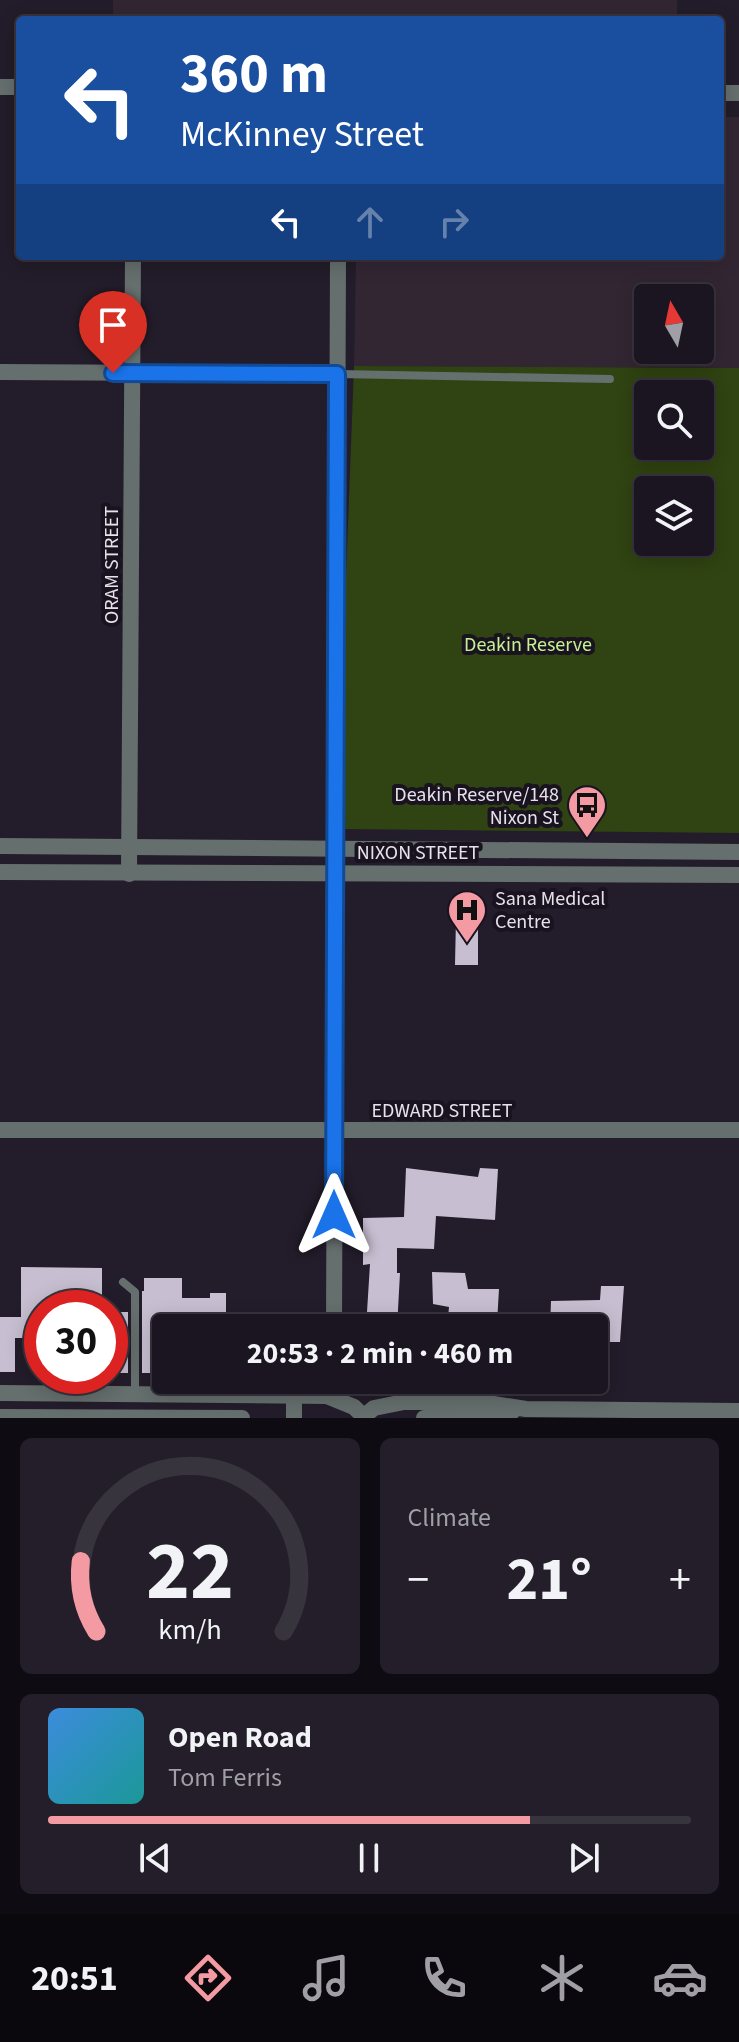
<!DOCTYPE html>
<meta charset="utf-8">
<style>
body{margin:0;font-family:"Source Sans 3",sans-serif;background:#231e29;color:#f1f3f6;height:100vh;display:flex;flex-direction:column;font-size:30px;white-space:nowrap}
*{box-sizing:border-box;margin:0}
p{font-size:26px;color:#9f9fa5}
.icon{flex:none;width:44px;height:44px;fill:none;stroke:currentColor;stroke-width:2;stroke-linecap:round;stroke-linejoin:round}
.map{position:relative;height:1418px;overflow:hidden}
.side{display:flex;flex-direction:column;gap:20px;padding:20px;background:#0e0c12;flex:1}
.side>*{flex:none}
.top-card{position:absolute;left:16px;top:16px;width:708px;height:244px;border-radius:8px;box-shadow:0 4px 20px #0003,0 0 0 2px #38343e;background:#1a4fa0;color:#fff;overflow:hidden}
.needle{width:52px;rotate:351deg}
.controls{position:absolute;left:634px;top:284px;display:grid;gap:16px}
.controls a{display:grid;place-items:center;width:80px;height:80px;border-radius:8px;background:#1a1520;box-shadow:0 4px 20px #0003,0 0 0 2px #38343e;font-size:40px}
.speed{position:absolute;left:24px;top:1290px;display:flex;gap:16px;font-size:40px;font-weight:700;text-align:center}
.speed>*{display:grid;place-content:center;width:104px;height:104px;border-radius:50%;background:#1a1520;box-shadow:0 4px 20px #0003,0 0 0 2px #38343e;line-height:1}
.speed .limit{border:12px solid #d22;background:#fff;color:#111}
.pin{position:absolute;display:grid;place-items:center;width:68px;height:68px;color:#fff;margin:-82px -34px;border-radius:50% 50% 50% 0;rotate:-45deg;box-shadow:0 0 8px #0007}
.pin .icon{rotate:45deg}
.me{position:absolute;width:88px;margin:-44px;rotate:0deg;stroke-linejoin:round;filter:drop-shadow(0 0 6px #0008)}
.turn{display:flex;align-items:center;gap:28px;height:168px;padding:0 32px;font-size:36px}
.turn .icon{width:104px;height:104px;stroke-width:2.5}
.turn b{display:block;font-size:56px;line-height:68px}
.lanes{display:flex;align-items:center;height:76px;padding:0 32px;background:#0003;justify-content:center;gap:40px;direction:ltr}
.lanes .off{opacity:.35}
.big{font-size:60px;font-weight:700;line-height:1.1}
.side .card{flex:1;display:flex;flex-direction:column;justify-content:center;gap:12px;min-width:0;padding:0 28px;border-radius:12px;background:#231e29}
.side .dial{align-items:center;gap:0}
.dial svg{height:208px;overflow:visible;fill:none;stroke:#38343e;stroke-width:7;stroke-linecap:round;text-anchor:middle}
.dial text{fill:#f1f3f6;stroke:none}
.song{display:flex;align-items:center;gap:24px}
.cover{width:96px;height:96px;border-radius:12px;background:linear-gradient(135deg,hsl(210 70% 55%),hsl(180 70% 35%))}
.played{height:8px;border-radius:4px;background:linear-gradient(90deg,#f49aa2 75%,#38343e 75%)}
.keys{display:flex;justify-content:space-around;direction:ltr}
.heat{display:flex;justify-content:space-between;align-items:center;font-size:44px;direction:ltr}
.side .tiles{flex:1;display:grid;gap:20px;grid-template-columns:1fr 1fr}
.card:last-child{grid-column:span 2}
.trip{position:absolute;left:152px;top:1314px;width:456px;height:80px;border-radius:8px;background:#1a1520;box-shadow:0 4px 20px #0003,0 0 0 2px #38343e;font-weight:700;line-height:80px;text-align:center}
.tab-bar{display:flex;height:128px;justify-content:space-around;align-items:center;background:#0a080d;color:#9f9fa5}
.tab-bar .icon{width:56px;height:56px}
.tab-bar .current{color:#f49aa2}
.tab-bar b{font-size:36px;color:#f1f3f6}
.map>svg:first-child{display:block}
</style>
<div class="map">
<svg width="739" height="1418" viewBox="0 0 739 1418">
<rect width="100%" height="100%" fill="#231c2a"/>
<g fill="#332633" fill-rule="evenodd">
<rect x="113" y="0" width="564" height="20"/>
<path d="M720,117H739V368L354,366L356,256H720ZM648,298H700V350H648Z"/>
</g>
<path fill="#304312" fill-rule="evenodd" d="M354,366L739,368V833L344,829L345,603ZM648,394H700V446H648ZM648,490H700V542H648Z"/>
<g fill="#c7bfd1">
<path d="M456,918L478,919V965H455Z"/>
<path d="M406,1168L478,1177L480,1168L498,1169L495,1220L436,1216L434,1249L397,1248V1273H400L397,1328H366L370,1264L363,1265V1218L404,1217Z"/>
<path d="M21,1267L102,1268V1308H42V1338H15V1372H0V1317H21Z"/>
<path d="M432,1272L465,1273L468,1289H499L497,1323L489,1324L490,1328H447L449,1307L433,1304Z"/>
<path d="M144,1278H182V1298H210V1293H226V1328H191V1316L166,1315V1373H142V1291H144Z"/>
<path d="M601,1286H624L620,1342H594V1328H550L551,1301L600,1300Z"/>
<rect x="110" y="1312" width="18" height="61"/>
</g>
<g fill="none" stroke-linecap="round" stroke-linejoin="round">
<g stroke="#656f6d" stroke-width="8">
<path d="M338,374L610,379"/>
<path d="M123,1282L135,1292V1394"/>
</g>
<g stroke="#656f6d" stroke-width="16">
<path d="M0,372L337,374"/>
<path d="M0,846L739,852"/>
<path d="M0,872L739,875"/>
<path d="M129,874L133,256"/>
<path d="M0,1130H739"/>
<path d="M334,1328L338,256"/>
<path d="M333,1397V1380"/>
</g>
<g stroke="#656f6d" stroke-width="16">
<path d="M0,87H20"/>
<path d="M720,93H739"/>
<path d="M0,1393L327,1396L354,1407L365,1418"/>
<path d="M294,1395V1418"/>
<path d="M0,1417L242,1418"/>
<path d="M362,1418L374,1408L404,1402H481L526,1409L739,1411"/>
<path d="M424,1418L482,1416L513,1411"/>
</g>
</g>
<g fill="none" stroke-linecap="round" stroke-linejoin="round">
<defs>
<path id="route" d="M113,373L337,374L334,1215"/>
</defs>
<use href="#route" stroke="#114b97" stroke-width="20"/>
<use href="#route" stroke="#1a73e8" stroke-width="14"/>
</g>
<defs>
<symbol id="bus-pin" viewBox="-11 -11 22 30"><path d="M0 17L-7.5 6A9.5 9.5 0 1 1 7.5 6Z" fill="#f49aa2" stroke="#191320"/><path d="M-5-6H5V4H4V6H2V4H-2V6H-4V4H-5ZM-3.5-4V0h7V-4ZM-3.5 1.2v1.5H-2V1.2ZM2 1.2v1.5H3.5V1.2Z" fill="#111"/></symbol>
<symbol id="hospital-pin" viewBox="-11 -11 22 30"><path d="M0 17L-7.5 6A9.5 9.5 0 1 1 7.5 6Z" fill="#f49aa2" stroke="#191320"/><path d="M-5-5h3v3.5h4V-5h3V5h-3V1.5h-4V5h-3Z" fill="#111"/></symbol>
</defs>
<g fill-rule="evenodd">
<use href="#bus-pin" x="565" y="783" width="44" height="60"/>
<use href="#hospital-pin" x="445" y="888" width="44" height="60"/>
</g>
<g text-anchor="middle" stroke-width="8" stroke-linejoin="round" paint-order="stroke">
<g font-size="20" fill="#e6e1eb" stroke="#191320">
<text transform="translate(111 565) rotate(-90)" y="7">ORAM STREET</text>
<text x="418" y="859">NIXON STREET</text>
<text x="442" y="1117">EDWARD STREET</text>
</g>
<g font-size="20" fill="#c7f091" stroke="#191320">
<text x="528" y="651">Deakin Reserve</text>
</g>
<g font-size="20" fill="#e6e1eb" stroke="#191320" text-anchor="end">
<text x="559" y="801">Deakin Reserve/148<tspan x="559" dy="23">Nixon St</tspan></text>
<text x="495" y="905" text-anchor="start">Sana Medical<tspan x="495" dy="23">Centre</tspan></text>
</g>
</g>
</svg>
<div class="controls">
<a><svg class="needle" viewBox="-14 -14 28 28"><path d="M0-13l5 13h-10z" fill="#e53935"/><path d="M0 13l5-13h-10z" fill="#9f9fa5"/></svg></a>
<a><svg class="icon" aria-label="search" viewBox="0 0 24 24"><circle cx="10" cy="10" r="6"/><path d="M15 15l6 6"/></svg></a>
<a><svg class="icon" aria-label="layers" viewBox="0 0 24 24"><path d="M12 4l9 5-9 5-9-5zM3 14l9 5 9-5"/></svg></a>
</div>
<div class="speed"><div class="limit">30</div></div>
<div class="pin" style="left:113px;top:373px;background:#d93025"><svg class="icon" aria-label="arrive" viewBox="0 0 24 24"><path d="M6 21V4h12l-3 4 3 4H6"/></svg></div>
<svg class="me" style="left:334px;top:1215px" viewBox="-20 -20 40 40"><path d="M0-17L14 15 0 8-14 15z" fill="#1a73e8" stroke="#fff" stroke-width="4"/></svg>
<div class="trip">20:53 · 2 min · 460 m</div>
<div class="top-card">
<div class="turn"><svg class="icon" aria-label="left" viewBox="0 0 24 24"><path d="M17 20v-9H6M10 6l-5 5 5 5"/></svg><div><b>360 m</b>McKinney Street</div></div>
<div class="lanes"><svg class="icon" aria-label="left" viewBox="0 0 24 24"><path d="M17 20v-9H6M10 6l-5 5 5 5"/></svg><svg class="icon off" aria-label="ahead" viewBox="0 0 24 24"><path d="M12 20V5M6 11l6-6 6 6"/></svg><svg class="icon off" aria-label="right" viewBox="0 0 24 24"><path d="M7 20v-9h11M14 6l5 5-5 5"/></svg></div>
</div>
</div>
<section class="side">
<div class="tiles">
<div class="card dial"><svg viewBox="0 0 100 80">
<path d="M14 69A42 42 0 1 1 86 69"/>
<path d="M14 69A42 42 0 0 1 8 42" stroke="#f49aa2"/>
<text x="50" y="56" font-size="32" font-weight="700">22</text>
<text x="50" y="72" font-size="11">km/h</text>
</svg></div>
<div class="card"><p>Climate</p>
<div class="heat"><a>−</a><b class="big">21°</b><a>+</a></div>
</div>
<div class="card">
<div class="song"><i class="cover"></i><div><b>Open Road</b><p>Tom Ferris</p></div></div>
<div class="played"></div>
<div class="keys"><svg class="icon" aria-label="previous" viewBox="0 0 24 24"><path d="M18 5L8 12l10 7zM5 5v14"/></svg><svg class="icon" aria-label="pause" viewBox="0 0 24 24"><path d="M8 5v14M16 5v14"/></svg><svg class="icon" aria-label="next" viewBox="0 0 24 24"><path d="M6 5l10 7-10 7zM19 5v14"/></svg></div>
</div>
</div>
</section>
<nav class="tab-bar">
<b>20:51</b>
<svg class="icon current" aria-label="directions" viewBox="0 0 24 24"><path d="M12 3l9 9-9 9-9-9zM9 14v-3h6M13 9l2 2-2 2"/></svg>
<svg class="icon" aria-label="music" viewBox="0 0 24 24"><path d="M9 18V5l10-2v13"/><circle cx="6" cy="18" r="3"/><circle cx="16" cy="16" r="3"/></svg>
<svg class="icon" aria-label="phone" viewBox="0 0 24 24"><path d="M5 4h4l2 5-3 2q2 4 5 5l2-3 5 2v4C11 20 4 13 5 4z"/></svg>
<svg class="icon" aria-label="climate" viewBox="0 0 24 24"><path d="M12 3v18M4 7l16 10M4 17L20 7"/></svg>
<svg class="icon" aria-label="car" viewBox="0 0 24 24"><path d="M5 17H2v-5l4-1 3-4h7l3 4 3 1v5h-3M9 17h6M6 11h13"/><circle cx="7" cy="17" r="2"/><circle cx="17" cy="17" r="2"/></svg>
</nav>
